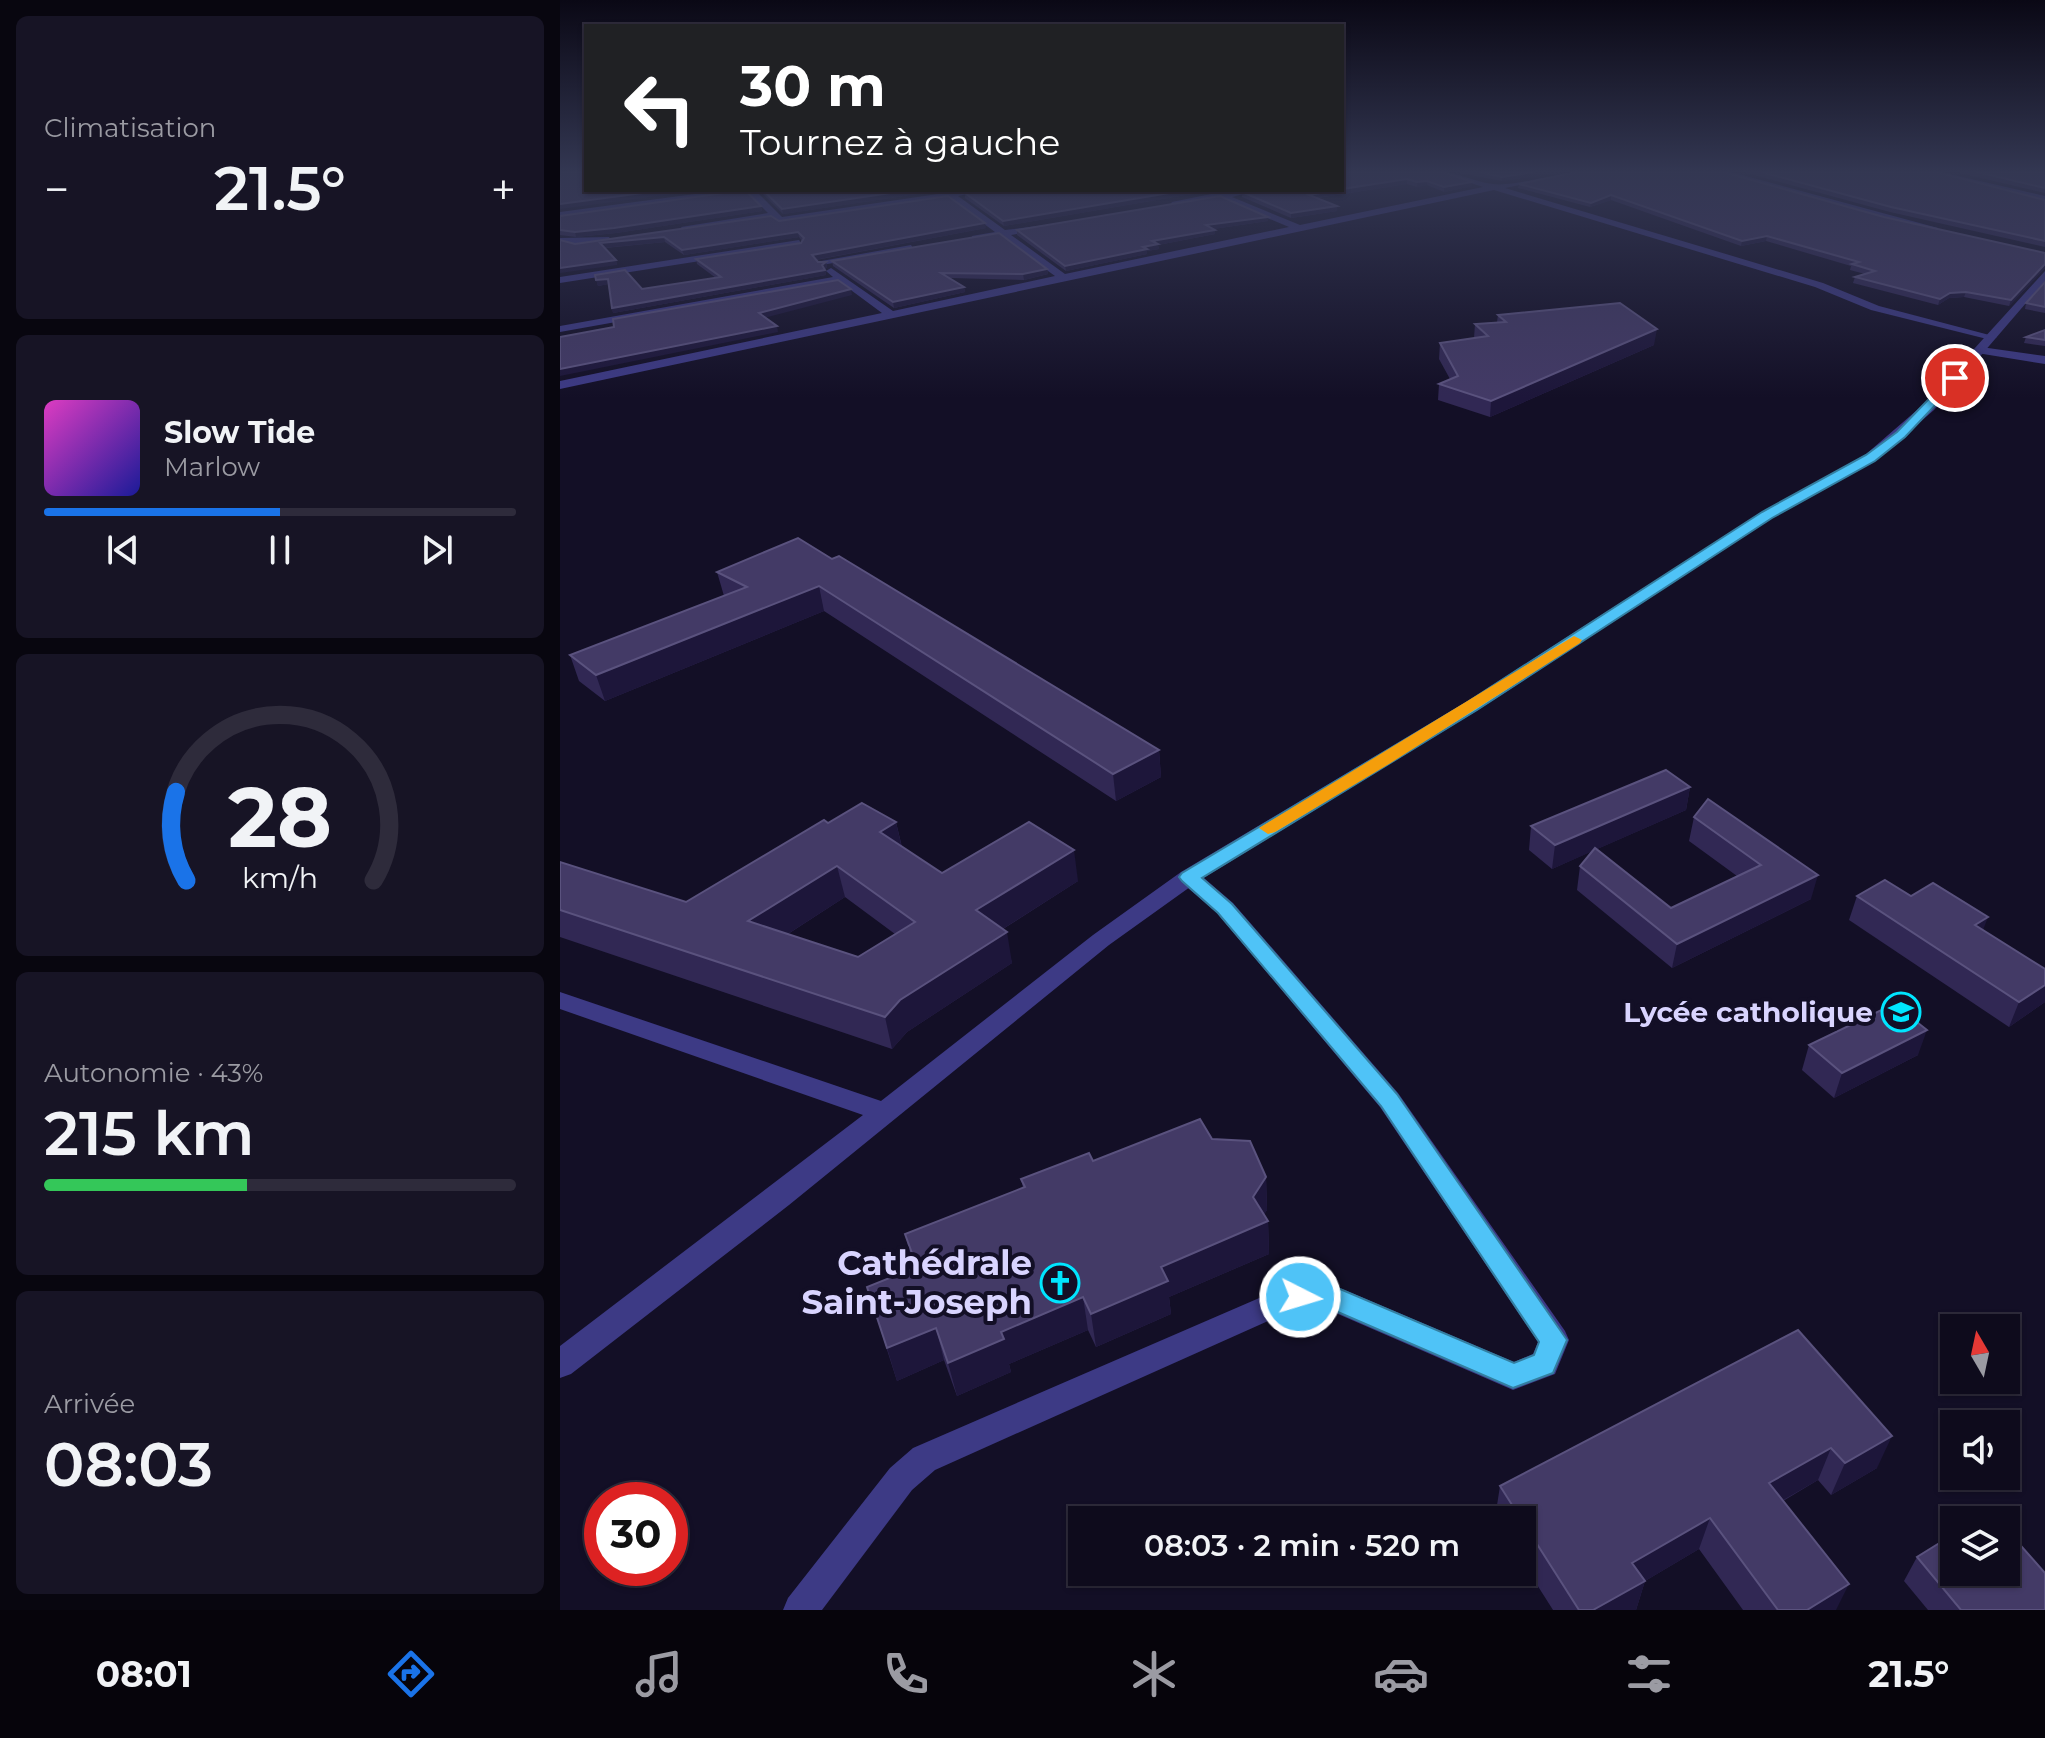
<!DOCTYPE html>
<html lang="fr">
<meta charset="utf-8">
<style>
body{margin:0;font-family:Montserrat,sans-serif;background:#171425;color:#f1f3f6;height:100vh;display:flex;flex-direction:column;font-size:30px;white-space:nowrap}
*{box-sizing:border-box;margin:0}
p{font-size:26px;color:#9b9ba3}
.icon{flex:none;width:44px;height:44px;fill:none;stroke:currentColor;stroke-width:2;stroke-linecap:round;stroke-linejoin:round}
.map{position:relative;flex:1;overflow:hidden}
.sheet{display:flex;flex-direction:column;gap:16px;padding:16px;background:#08060f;width:560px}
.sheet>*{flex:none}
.top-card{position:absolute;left:24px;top:24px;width:760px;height:168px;border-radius:0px;box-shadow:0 2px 6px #0004,0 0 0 2px #2e2b3b;background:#202124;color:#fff;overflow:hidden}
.needle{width:52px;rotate:351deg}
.buttons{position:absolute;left:1380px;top:1314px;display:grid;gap:16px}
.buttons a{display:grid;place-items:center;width:80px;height:80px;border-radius:0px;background:#0e0b1c;box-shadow:0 2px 6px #0004,0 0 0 2px #2e2b3b;font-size:40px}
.speed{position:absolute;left:24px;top:1482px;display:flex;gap:16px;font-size:40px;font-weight:700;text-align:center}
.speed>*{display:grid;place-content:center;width:104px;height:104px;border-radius:50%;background:#0e0b1c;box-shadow:0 2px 6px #0004,0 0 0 2px #2e2b3b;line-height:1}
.speed .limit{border:12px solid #d22;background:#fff;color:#111}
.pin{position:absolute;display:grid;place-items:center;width:68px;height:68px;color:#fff;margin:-34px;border:4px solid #fff;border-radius:50%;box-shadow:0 2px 8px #0007}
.me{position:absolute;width:88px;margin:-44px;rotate:95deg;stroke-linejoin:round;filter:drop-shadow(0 0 6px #0008)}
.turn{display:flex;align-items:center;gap:28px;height:168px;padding:0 24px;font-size:36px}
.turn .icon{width:104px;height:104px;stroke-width:2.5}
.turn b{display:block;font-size:56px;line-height:68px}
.big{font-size:60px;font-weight:600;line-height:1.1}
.sheet .widget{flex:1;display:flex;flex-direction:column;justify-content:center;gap:12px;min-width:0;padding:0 28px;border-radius:12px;background:#171425}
.sheet .dial{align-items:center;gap:0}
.dial svg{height:208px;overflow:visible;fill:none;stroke:#2e2b3b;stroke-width:7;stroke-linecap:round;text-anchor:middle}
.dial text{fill:#f1f3f6;stroke:none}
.song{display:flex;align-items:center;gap:24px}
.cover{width:96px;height:96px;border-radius:12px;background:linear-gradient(135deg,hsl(310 70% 55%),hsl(240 70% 35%))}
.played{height:8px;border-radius:4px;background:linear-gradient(90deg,#1a73e8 50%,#2e2b3b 50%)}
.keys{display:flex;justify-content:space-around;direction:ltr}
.heat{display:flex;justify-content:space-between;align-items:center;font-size:44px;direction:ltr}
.charge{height:12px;border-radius:6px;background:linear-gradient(90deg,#34c759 43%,#2e2b3b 0)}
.trip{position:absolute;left:508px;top:1506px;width:468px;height:80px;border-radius:0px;background:#0e0b1c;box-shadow:0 2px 6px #0004,0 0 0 2px #2e2b3b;font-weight:600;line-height:80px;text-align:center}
.tabs{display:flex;height:128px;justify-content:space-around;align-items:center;background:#06040b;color:#9b9ba3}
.tabs .icon{width:56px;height:56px}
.tabs .on{color:#1a73e8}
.tabs b{font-size:36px;color:#f1f3f6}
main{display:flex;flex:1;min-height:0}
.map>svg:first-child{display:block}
</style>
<main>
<section class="sheet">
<div class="widget"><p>Climatisation</p>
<div class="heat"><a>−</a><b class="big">21.5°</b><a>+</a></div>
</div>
<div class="widget">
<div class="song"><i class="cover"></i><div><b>Slow Tide</b><p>Marlow</p></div></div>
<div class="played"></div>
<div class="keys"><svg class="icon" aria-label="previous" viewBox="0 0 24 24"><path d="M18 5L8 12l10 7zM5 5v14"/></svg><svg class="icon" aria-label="pause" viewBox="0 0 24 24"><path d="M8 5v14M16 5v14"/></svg><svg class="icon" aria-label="next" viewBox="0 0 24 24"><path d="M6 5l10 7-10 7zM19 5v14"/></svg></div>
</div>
<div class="widget dial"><svg viewBox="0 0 100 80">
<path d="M14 69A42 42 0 1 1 86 69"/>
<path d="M14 69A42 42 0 0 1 10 35" stroke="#1a73e8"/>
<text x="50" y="56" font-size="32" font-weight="700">28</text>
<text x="50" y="72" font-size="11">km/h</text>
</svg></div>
<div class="widget"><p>Autonomie · 43%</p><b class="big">215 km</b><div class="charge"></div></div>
<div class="widget"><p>Arrivée</p><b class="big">08:03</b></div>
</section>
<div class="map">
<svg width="1485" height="1610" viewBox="0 0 1485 1610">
<rect width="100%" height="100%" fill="#130f26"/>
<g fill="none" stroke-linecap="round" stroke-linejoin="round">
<g fill="#3d3a85" fill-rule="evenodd">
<path d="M782,172H794L782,177Z"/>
<path d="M878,172C898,172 914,182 933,184C955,187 998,172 1026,172L945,188L1263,283L1319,306L1437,337L1431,340L1311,310L1255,287L934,190L0,389V381L322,313L280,282L0,332V326L273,277L266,271L271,268L333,311L495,276L441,237L412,240V236L435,232L389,198L220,223L213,218L124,232L121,227L208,213L187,192L0,218V212L165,190H195L222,217L405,190H427L398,196L445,230L485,225V229L451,235L505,274L729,227L662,199L609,207L612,202L661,192L698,190L672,197L740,225L923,187Z"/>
<path d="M1156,172H1171L1378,228L1370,230Z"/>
<path d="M1365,172H1381L1485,196V202Z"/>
<path d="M49,237L52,242L16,246L0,244V238Z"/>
<path d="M239,240L242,245L0,283V277Z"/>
<path d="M351,245L354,250L261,265L256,262Z"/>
<path d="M1421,347L1485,356V364L1417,353V349Z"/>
<path d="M629,870L637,872L673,903L838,1093L1005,1331L1009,1340L995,1374L953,1390L771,1311L740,1310L719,1316L375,1470L352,1490L262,1610H223L228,1598L330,1468L353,1448L713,1292L740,1284L773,1285L954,1362L973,1354L978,1342L820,1107L657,913L621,882L618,877L621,872Z"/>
</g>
<path fill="#3d3a85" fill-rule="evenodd" d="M1485,271V281L1374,410L1315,461L1212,518L918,710L637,882L549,945L229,1205L11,1374L0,1378V1346L303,1115L0,1009V992L321,1101L533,935L621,872L906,702L1202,512L1305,455L1364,404Z"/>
</g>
<g fill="#312854" fill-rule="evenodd">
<path d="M895,172H1004L942,181Z"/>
<path d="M1183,172H1376L1485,200V247L1330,212Z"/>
<path d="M1396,172H1485V193Z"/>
<path d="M782,175L912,182V186L884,192L867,185L857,187L847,184L758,198L777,211L731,218L682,197V192Z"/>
<path d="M959,184L1324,217L1485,253V268L1449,306L1404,297L1389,298L1378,305L1293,283L1295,277L1305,274L1290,270L1291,266L1206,241L1181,246L1051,200L1030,207L958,188Z"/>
<path d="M199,190H384L223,214Z"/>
<path d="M655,190L444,226L405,198V193Z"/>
<path d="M201,206L202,211L56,233L16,237L0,235V236V216Z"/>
<path d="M219,221L426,228L256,260L258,262H266L267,267L265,269L266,275L53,313L48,284L38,286L35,275L82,289L156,278L137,264L136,259L241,243L242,241L239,237L124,255L105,242L45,248L56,260L57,265L15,244Z"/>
<path d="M708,221L653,229L655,234L598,245L599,249L587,251V254L506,271L457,235V230Z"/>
<path d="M272,261L487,269L488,274L464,280L390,278L404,287L405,292L334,308L273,266Z"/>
<path d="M1485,282V313L1465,309L1466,303Z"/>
<path d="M938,315L1094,345L930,417L878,400L879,384L890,379L879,359L880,343L914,338L915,324L937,322Z"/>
<path d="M1485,330V346L1464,343L1466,337Z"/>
<path d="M272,559L599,750L601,777L556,801L264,611L45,701L19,681L10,655L164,596L157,572Z"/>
<path d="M1130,787L1126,810L1037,849L1111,908L1177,876L1129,841L1134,817L1251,899L1112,968L1017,890L1020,866L1032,851L992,869L969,850L971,826Z"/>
<path d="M336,822L342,847L382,873L518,881L443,929L452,963L347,1032L332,1049L0,937V862L126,902L268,823ZM285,897L335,934L298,957L228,934Z"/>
<path d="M1297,896H1351L1423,930L1485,969V1002L1449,1027L1289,920Z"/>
<path d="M1249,1045L1358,1055L1274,1098L1242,1070Z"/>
<path d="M652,1139L706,1177L707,1210L704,1214L708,1221L709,1254L609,1297L611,1314L536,1347L528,1330L449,1364L451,1372L397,1396L384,1360L337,1381L307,1287L354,1268L345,1234L463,1188L461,1179L533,1161Z"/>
<path d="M1238,1330L1317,1468L1271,1495L1258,1480L1223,1501L1276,1610H1183L1139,1549L1085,1581L1076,1610H993L962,1561V1520H937L935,1518L940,1486Z"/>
<path d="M1357,1557L1485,1610H1368L1344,1581Z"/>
</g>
<g fill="#1d163a">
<path d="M973,172H1004L942,181V177Z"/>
<path d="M847,179V184L749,199V195Z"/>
<path d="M867,181V185L857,187V182Z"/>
<path d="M912,182V186L884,192V187Z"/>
<path d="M105,190H142L0,209V204Z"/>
<path d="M351,190H384L223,214L222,209Z"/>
<path d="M627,190H655L444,226L443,221Z"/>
<path d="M1051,195V200L1030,207L1031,203Z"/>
<path d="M201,206L202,211L56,233L16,237L15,232Z"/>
<path d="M777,206V211L731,218V213Z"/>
<path d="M708,217V221L646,230V225Z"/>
<path d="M425,223L426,228L254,260L252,255Z"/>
<path d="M655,230V234L598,245L599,249L587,251V254L506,271L505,266L583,247L592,241Z"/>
<path d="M238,232L239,237L124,255L122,250Z"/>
<path d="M1207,236L1206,241L1181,246L1182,241Z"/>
<path d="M104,237L105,242L42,248L40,243Z"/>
<path d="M56,260L57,265L0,273V268Z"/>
<path d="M266,262L267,267L264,270H265L266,275L53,313L52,308L262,265Z"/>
<path d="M1485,264V268L1449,306L1451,300Z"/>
<path d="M487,269L488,274L464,280L463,274Z"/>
<path d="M48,279L49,284L38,286L36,280Z"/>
<path d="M404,287L405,292L334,308L333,302Z"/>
<path d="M291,289L292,295L200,319L199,313Z"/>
<path d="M1406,292L1404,297L1389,298L1378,305L1380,299L1390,293Z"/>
<path d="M217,326L218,332L0,376V369Z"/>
<path d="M1097,329L1094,345L930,417L931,401Z"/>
<path d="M259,586L264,611L45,701L36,675Z"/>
<path d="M599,750L601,777L556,801L553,774Z"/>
<path d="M1130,787L1126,810L992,869L995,845Z"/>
<path d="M336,822L343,853L320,832Z"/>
<path d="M514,850L518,881L422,942L416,910Z"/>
<path d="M277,866L285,897L198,953L188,921Z"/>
<path d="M1258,875L1251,899L1112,968L1117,944Z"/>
<path d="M1428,917L1419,941L1415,925Z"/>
<path d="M447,932L452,963L347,1032L332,1049L325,1017L340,1000Z"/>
<path d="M1485,985V1002L1449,1027L1459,1002Z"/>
<path d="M1367,1030L1358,1055L1274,1098L1282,1073Z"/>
<path d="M706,1177L707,1210L697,1225L708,1221L709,1254L609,1297L611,1314L536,1347L531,1314L601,1267L693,1197Z"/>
<path d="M523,1297L528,1330L449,1364L451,1372L397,1396L388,1363L441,1332Z"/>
<path d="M376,1328L384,1360L337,1381L327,1348Z"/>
<path d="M1332,1436L1317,1468L1271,1495L1285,1463Z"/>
<path d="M1271,1448L1258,1480L1197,1515L1209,1483Z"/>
<path d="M1150,1518L1139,1549L1085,1581L1076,1610H1033L1072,1563Z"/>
<path d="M1289,1584L1276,1610H1247Z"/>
</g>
<g fill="#433a66" stroke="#5a527e" stroke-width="2" fill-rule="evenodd">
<path d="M0,172H26V190H105L0,204Z"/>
<path d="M789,172H883L912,182L884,187L867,181L857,182L847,179L782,189V175Z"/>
<path d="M919,172H973L942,177Z"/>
<path d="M1017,172H1163L1324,217L1485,253V264L1451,300L1406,292L1390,293L1380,299L1295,277L1315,271L1292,264L1299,262L1207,236L1182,241L1051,195L1031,203L959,184Z"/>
<path d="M1201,172H1376L1485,200V241L1331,207Z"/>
<path d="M1417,172H1485V188Z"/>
<path d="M185,190L201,206L54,228L15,232L0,230V216Z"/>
<path d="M203,190H351L222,209Z"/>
<path d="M418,190H627L443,221L405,193Z"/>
<path d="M691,190H778L749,195L777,206L731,213L682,192Z"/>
<path d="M388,196L425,223L252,255L258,262H266L262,265L265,270L52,308L48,279L36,280L35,275L65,270L82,289L161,277L136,259L241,243L244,238L238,232L122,250L104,237L40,243L56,260L0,268V240L15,244L211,216L219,221Z"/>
<path d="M660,196L708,217L646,225L655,230L592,241L598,244L583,247L587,249L505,266L457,230Z"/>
<path d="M439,233L487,269L463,274L381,273L404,287L333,302L272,261Z"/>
<path d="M278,280L291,289L199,313L217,326L0,369V337L54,327L53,319Z"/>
<path d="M1485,282V307L1466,303Z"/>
<path d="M1060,303L1097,329L931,401L879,384L898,376L880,343L928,336L915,324L946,322L938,315Z"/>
<path d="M1485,330V340L1466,337Z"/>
<path d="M238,538L272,559L279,556L599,750L553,774L259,586L36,675L10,655L187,587L157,572Z"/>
<path d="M1106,770L1130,787L995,845L971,826Z"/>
<path d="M1148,799L1258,875L1117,944L1020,866L1035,848L1111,908L1201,865L1134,817Z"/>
<path d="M302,803L336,822L320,832L382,873L469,822L514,850L416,910L447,932L340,1000L325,1017L0,910V862L126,902L264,820L268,823ZM277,866L355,922L298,957L188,921Z"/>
<path d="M1325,880L1351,896L1373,883L1428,917L1415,925L1485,969V985L1459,1002L1297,896Z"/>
<path d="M1334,1004L1367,1030L1282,1073L1249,1045Z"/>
<path d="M640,1119L652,1139L690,1141L706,1177L693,1197L708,1221L601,1267L608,1281L531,1314L523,1297L441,1332L444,1339L388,1363L376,1328L327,1348L307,1287L357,1267L345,1234L465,1187L461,1179L529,1153L533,1161Z"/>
<path d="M1238,1330L1332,1436L1285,1463L1271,1448L1209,1483L1289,1584L1247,1610H1218L1150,1518L1072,1563L1085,1581L1033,1610H1019L940,1486Z"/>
<path d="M1431,1512L1438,1520H1417Z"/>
<path d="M1446,1529L1485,1573V1610H1401L1357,1557L1394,1534V1572H1446Z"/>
</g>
<linearGradient id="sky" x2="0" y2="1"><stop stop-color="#0a0815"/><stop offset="0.43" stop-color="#333752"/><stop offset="1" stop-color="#333752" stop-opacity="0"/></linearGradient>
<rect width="1485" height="398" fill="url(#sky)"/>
<path fill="#4fc3f7" stroke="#337fa1" stroke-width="2" d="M1391,376L1401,378L1345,437L1315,461L1212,518L917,710L642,878L672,904L837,1094L1007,1340L993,1373L953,1388L771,1309L730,1305L726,1297L730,1289L740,1285L773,1286L954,1363L974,1355L979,1342L821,1106L658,913L622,881L619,877L622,873L906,703L1202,512L1306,455L1337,432Z"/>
<path fill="#f59e0b" d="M1014,636L1022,640L1020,643L829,764L715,832L708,834L699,828Z"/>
<defs>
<symbol id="school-ring" viewBox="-11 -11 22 22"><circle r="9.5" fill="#130f26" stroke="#00e5ff" stroke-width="1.5"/><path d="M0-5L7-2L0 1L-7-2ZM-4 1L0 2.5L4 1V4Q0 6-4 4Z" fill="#00e5ff"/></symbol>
<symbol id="church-ring" viewBox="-11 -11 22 22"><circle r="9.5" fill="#130f26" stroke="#00e5ff" stroke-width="1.5"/><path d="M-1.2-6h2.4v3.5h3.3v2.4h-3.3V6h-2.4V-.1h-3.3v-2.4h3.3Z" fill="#00e5ff"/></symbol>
</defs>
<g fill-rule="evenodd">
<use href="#school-ring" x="1319" y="990" width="44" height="44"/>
<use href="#church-ring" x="478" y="1261" width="44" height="44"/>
</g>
<g text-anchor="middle" stroke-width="8" stroke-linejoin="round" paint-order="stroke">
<g font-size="28" font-weight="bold" fill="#d9d4ff" stroke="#130f26" text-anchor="end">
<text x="1313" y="1022">Lycée catholique</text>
</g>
<g font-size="34" font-weight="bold" fill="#d9d4ff" stroke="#130f26" text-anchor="end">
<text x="472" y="1275">Cathédrale<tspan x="472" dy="39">Saint-Joseph</tspan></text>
</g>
</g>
</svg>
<div class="buttons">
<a><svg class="needle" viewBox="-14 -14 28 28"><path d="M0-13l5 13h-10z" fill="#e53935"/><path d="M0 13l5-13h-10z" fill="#9b9ba3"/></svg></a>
<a><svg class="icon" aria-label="sound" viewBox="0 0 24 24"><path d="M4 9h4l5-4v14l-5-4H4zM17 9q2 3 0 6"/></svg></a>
<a><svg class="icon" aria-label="layers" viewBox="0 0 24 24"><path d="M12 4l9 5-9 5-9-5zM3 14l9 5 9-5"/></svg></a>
</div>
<div class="speed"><div class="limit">30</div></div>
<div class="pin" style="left:1395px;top:378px;background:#d93025"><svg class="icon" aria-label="arrive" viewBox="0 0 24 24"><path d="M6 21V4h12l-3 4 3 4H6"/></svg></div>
<svg class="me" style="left:740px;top:1297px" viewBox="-20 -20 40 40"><circle r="17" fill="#4fc3f7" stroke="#fff" stroke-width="3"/><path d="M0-11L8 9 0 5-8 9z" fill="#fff"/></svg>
<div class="trip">08:03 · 2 min · 520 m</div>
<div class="top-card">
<div class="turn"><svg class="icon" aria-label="left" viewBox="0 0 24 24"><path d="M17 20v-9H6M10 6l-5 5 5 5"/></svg><div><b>30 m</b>Tournez à gauche</div></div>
</div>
</div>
</main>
<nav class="tabs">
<b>08:01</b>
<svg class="icon on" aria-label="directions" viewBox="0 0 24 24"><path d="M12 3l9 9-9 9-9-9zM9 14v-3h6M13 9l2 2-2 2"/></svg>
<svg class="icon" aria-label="music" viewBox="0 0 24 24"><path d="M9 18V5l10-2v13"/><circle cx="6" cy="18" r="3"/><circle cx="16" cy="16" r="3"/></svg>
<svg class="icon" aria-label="phone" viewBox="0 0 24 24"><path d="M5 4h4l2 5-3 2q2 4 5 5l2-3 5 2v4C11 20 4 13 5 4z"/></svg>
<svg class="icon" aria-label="climate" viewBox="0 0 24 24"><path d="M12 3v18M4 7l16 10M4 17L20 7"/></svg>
<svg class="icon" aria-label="car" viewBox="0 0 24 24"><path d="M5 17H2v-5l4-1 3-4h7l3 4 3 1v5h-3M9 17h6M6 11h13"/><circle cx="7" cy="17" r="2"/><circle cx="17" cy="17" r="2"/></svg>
<svg class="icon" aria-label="filters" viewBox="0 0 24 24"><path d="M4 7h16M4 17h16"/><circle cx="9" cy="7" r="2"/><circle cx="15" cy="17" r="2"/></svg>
<b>21.5°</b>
</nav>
